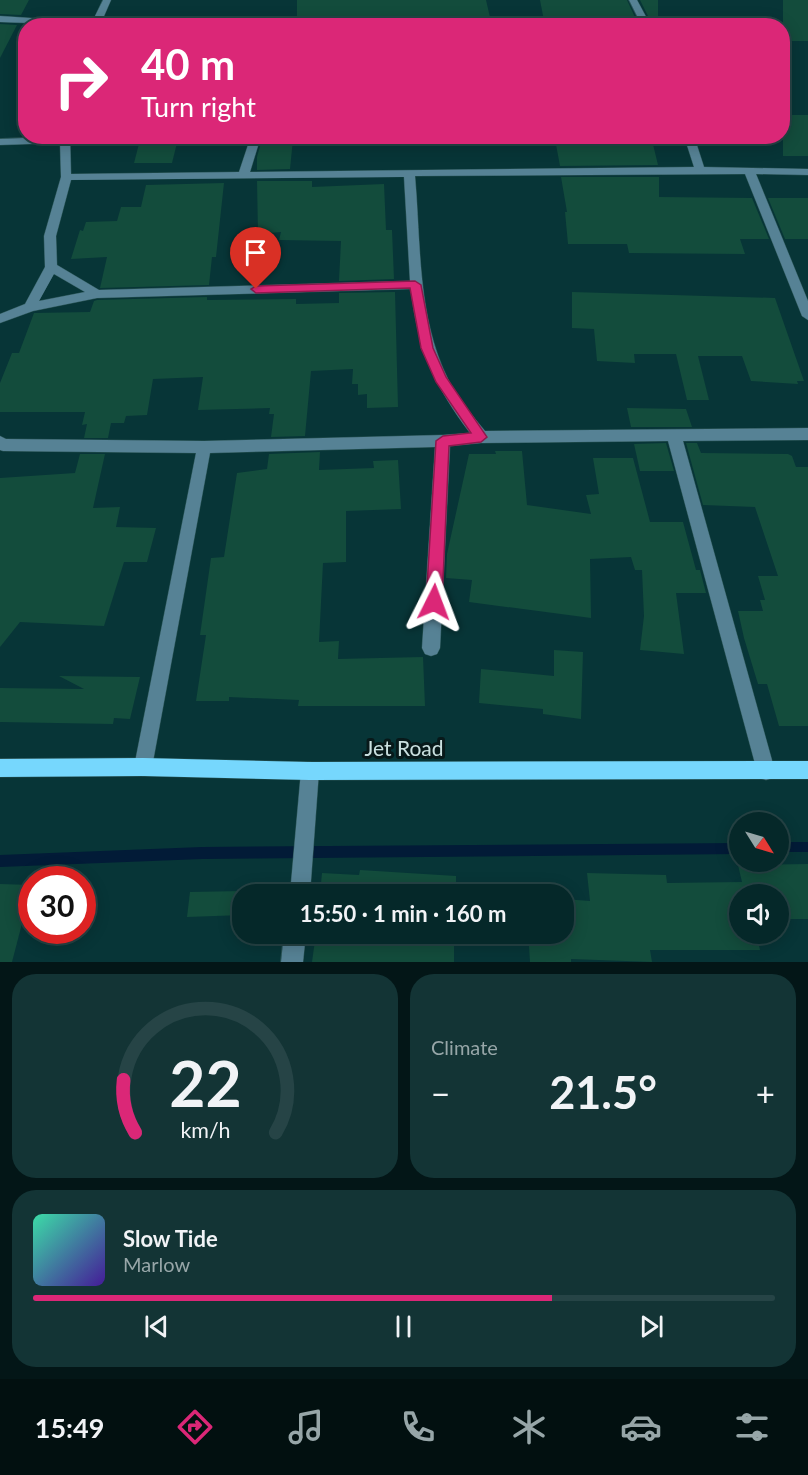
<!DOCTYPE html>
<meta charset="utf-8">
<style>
body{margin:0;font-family:Lato,sans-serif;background:#133435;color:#f1f3f6;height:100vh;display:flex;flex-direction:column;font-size:22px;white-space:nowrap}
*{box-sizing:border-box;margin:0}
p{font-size:20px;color:#97a6a8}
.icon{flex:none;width:33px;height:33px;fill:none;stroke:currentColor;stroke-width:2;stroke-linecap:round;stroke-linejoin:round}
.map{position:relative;height:962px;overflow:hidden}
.sheet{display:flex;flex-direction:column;gap:12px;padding:12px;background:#031617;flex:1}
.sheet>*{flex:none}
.top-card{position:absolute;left:18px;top:18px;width:772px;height:126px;border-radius:24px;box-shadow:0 3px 15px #0003,0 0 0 2px #264446;background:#db2777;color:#fff;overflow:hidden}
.needle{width:39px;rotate:127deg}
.controls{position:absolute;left:729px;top:812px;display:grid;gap:12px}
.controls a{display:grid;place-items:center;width:60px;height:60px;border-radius:50%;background:#052829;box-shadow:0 3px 15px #0003,0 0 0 2px #264446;font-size:30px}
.speed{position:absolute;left:18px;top:866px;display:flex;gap:12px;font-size:30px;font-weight:700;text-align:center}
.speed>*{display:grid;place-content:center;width:78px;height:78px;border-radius:50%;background:#052829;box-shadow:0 3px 15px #0003,0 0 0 2px #264446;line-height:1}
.speed .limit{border:9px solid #d22;background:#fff;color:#111}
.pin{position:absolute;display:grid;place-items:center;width:51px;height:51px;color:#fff;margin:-62px -26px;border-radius:50% 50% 50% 0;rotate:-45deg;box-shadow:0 0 6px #0007}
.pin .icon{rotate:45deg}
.me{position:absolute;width:66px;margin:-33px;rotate:3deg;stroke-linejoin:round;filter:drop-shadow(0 0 4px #0008)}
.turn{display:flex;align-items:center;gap:21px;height:126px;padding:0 24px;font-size:27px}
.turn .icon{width:78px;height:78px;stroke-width:2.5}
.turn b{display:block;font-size:42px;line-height:51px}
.big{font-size:45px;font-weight:700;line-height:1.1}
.sheet .card{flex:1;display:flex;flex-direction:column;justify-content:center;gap:9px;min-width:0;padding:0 21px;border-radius:24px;background:#133435}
.sheet .dial{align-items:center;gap:0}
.dial svg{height:156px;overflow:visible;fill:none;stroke:#264446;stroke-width:7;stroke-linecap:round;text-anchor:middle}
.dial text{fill:#f1f3f6;stroke:none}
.song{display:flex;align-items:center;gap:18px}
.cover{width:72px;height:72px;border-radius:9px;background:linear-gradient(135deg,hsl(160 70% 55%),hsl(260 70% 35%))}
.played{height:6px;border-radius:3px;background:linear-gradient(90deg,#db2777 70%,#264446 70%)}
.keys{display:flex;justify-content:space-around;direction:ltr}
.heat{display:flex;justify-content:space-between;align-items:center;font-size:33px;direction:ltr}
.sheet .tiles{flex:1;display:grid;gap:12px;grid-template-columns:1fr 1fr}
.card:last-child{grid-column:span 2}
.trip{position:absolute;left:232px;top:884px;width:342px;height:60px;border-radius:24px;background:#052829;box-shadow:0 3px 15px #0003,0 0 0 2px #264446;font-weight:700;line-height:60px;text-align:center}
.menu{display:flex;height:96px;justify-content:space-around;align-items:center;background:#021010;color:#97a6a8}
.menu .icon{width:42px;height:42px}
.menu .on{color:#db2777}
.menu b{font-size:27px;color:#f1f3f6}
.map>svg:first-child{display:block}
</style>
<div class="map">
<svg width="808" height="962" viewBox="0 0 808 962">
<rect width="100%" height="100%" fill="#073537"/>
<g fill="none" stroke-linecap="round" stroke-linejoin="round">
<g fill="#021b37" fill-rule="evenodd">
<rect x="778" y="842" width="30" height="10"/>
<path d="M740,843V854L202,859L0,867V855L202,847Z"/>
</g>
</g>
<g fill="#134c3c">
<path d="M0,0H29L21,15L0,14Z"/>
<path d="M297,0H486L492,26H297Z"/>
<path d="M540,0H627L639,26H545Z"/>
<path d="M640,0H658V26H653Z"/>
<rect x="783" y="0" width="25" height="41"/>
<path d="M0,24L17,25L0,58Z"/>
<rect x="783" y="115" width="25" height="41"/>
<path d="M578,136H651L658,165L560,166L555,139L579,140Z"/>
<path d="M145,139H178L172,163H134L140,140Z"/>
<path d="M262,139H293L290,169L257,170V157Z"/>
<path d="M561,177H659V197L752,198L769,239H740L745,254L629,253L627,244H568L565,212H567Z"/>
<path d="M257,181H312V187L384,184L386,230H392L394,279L339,281L341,241L279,240L281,232L258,234Z"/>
<path d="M224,183L216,257H212L209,285L100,288L107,257L71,259L80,230L83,231L86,222L117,221L121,207H141L146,185Z"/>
<path d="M768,198H808V239H785Z"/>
<path d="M395,292L398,407L367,408V394L358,395V384H352L353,369L311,371L305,436L271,437L274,414H269L270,408L198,410L203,377L153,379L147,415L126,416L124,423H111L108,438H84L87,424L82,425L85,412H0V383L12,353H19L34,313L90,312L94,301L97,300L207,297V300L296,299V304L339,303V293Z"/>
<path d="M572,292L775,298L804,381H797L798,384L751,381L742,356H698L709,400H687L676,354H634L635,363L597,361L594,329L572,328Z"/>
<path d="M627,408L686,409L692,427H631Z"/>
<path d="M666,443L674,471H640L634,444Z"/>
<path d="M686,443H697L701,453L788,454L792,456L796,467H808V726H779L767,684H758L744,638L738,611H763L760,600H765L758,576H778L755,507L703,505Z"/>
<path d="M495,451H522L527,505L591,514L586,495L599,494L593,458H633L650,522H683L696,570H700L706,593H676L684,654L640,650L644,616L642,570H635L631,557L590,559L591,618L469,602L472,580L446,578L447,554L469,454H496Z"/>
<path d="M320,452L319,470L374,468L373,461L398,460L401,509L346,511V562L323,563L319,642L339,641L338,659L423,657L425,706H298L299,700L229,697V701H196L206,635H200L211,558L224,557L237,473L267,469L269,454Z"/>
<path d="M80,454H105L93,508L120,507L116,527L156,528L147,562H124L104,626L20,622L0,647V478L75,473Z"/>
<path d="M554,650L583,652L581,719L543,714V709L479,703L481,669L554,676Z"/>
<path d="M59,676L140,677L130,719L114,718L113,724L0,722V688L84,689Z"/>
<path d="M808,864V919H778V894H740V933H756L760,950H650L652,962L571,959V962H530L529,946L454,942V962H312L316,933H564V899L590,901L587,873L666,875L667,883L742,882L738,865Z"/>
<path d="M360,870L456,876V891L495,894H320L322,873L359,875Z"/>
<path d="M0,884L32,885L12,962H0Z"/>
<path d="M243,891V915L187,917L190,892Z"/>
</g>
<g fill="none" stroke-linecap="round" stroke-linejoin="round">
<defs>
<g id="minor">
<path d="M103,0H111L101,23L114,26L0,22V16L92,22Z"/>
<path d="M629,0H637L651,26H642Z"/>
<path d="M70,136L71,174L239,172L251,136H261L250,172L694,167L684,136H694L704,167L808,169V175L756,174L808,301V320L802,316L745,174L415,176C421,244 417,316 448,379C457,398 472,415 485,431L808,428V440L683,441L775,771L773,778L766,780L759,778L757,771L668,441L481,443L450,446L440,648L437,654L431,656L425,654L422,648L435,447L210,453L152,767L150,774L143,776L136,774L134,767L196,453L3,451L0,450V436L6,439L204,441L443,435L470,433C435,387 417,347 411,289L97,298L33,311L0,323V314L25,304L45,267L44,236L61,177L60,143L0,145V139ZM404,177L410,281L99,290L57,265L56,236L71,180ZM54,274L85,292L39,301Z"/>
<path d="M310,762L317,764L319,771L310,894H290L301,771L303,764Z"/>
<path d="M284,933H306L303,962H281Z"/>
</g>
<path id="major" d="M143,758L310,762L808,761V779L310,780L143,776L0,777V759Z"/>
</defs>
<use href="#minor" stroke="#2a5455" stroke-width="1"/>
<use href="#major" stroke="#2a5455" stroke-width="1"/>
<use href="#minor" fill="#568295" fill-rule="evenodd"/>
<use href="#major" fill="#76d7fd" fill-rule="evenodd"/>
</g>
<path fill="#db2777" stroke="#8e194d" stroke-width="1.5" d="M415,281L421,285L433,348L446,377L487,437L481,442L449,446L442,602L434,609L426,602L436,441L443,436L471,433L436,382L421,348L410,288L256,293L251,289L256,286Z"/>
<g text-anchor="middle" stroke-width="6" stroke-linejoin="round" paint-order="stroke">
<g font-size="21" fill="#cae0e0" stroke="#08191a">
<text x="404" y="756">Jet Road</text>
</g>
</g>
</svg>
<div class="controls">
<a><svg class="needle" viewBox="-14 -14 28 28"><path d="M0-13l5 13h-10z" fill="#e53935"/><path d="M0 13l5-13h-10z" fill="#97a6a8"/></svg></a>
<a><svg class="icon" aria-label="sound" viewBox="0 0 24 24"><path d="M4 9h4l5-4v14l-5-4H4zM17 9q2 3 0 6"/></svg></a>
</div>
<div class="speed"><div class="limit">30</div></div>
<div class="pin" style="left:256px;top:289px;background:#d93025"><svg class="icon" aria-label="arrive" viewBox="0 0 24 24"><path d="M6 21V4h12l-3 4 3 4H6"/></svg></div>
<svg class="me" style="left:434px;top:602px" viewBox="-20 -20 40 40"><path d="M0-17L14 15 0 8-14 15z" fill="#db2777" stroke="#fff" stroke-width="4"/></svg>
<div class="trip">15:50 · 1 min · 160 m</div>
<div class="top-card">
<div class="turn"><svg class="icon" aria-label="right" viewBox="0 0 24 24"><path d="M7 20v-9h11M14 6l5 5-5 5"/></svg><div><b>40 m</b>Turn right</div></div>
</div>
</div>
<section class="sheet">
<div class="tiles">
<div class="card dial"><svg viewBox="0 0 100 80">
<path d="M14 69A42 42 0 1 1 86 69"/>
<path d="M14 69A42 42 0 0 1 8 42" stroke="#db2777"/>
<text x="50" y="56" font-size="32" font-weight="700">22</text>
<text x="50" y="72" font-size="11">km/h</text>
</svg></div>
<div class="card"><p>Climate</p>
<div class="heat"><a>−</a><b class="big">21.5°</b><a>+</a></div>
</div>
<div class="card">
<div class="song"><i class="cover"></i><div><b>Slow Tide</b><p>Marlow</p></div></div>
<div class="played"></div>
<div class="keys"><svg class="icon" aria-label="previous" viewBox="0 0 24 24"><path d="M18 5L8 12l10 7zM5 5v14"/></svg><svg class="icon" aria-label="pause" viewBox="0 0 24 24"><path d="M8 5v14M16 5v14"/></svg><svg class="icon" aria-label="next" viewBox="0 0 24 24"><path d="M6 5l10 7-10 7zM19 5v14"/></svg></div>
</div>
</div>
</section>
<nav class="menu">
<b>15:49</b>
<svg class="icon on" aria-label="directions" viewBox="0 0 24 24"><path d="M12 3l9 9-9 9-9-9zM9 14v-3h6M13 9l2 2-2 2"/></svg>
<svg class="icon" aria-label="music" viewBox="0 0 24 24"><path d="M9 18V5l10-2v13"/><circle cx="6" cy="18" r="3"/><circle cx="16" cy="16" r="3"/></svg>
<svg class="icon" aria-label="phone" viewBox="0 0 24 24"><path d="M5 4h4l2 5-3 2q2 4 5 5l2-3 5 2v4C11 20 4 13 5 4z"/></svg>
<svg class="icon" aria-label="climate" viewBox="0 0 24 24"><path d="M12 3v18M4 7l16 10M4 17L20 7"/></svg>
<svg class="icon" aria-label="car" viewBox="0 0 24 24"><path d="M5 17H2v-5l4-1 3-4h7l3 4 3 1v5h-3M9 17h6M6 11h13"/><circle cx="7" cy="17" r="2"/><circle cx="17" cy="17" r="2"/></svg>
<svg class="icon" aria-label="filters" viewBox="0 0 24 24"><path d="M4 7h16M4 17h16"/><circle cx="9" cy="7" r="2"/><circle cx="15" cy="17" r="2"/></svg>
</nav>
